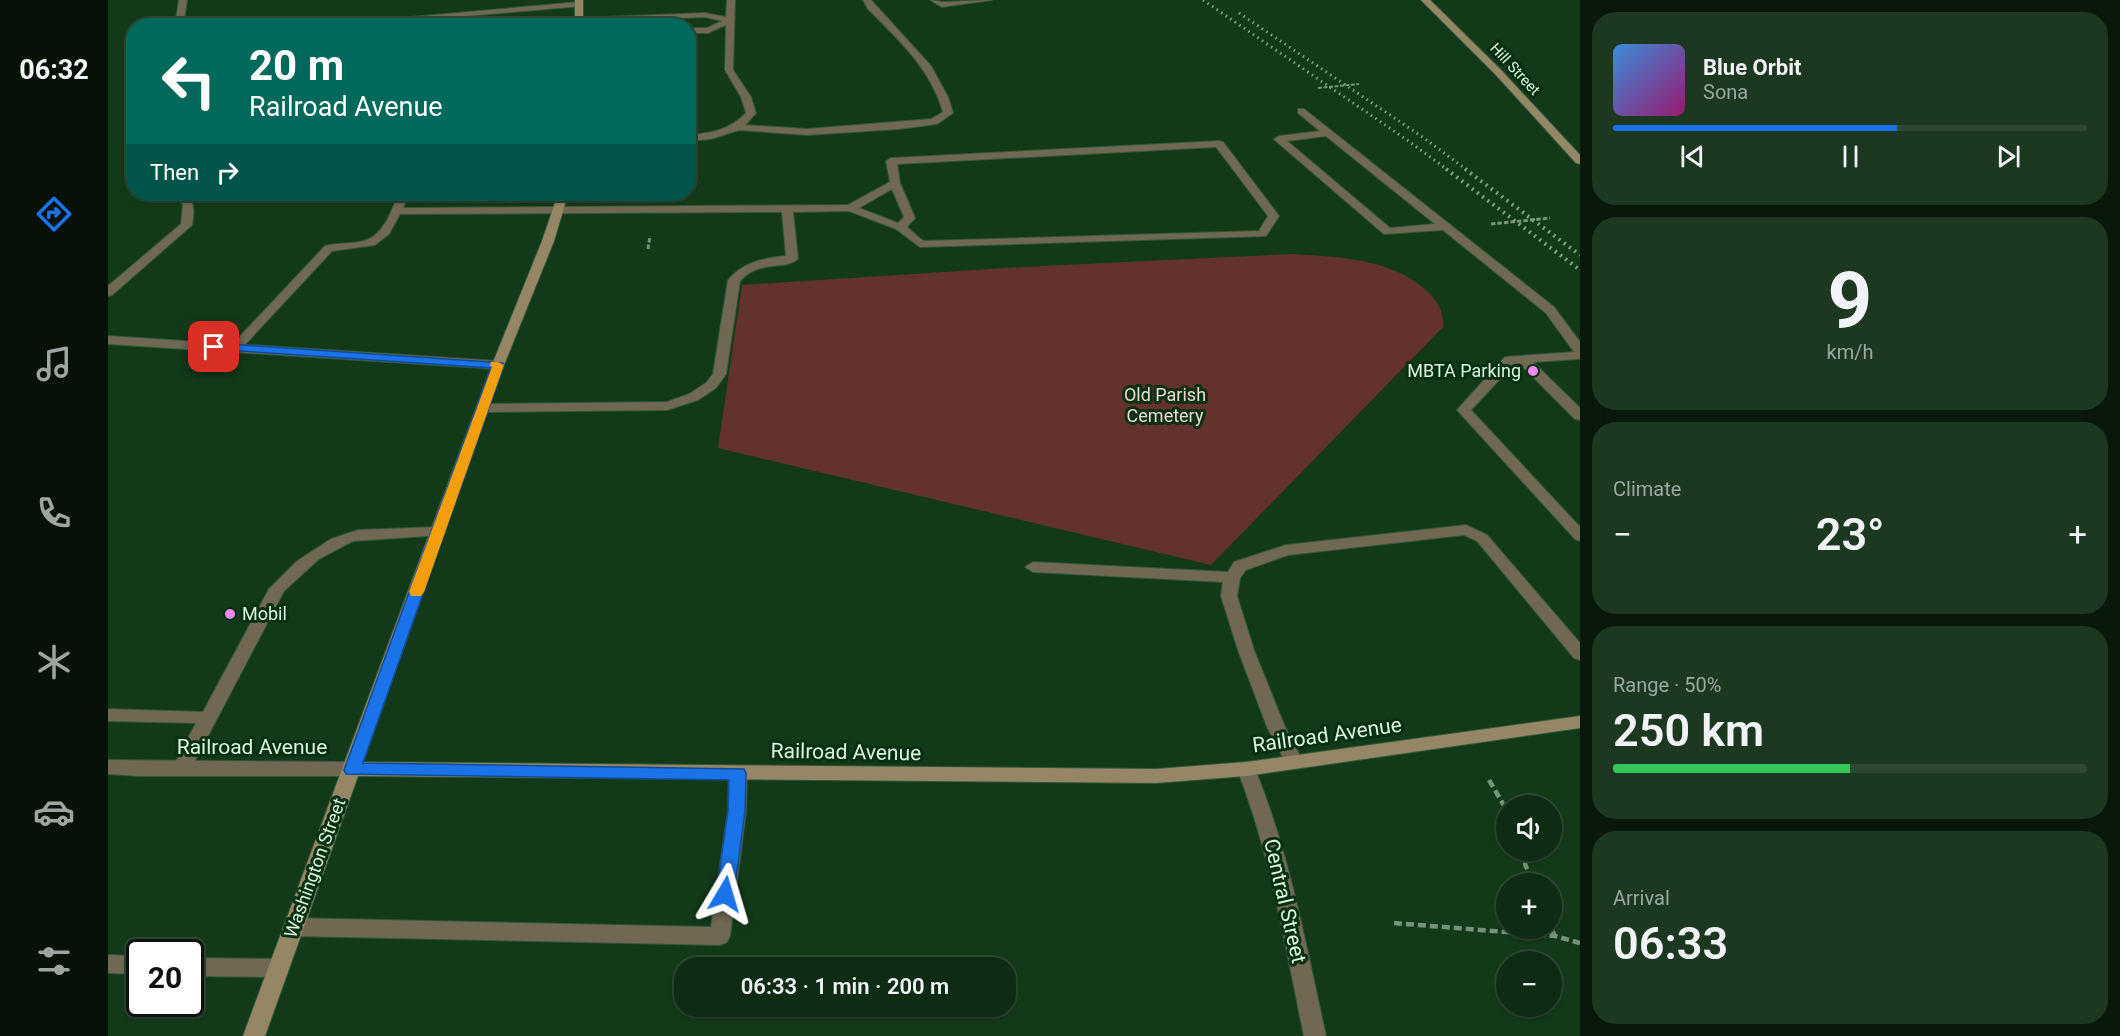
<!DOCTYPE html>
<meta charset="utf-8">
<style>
body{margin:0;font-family:Roboto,sans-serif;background:#1c3821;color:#f1f3f6;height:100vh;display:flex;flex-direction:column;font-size:22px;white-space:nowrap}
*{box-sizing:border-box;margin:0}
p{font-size:20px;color:#9ba7a0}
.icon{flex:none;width:33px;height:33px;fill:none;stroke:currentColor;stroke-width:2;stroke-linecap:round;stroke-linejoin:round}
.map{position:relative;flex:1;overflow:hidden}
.drawer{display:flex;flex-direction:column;gap:12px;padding:12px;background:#08180a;width:540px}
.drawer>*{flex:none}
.banner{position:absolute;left:18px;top:18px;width:570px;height:183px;border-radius:24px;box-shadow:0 2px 4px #0004,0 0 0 2px #2e4833;background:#00695c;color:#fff;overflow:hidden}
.controls{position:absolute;left:1388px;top:795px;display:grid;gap:12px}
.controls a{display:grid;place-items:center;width:66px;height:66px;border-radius:50%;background:#0e2c13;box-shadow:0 2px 4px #0004,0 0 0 2px #2e4833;font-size:30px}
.speed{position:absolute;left:18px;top:939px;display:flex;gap:12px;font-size:30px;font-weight:700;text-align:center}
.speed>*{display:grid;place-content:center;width:78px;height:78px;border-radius:50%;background:#0e2c13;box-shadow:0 2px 4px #0004,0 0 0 2px #2e4833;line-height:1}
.speed .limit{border:3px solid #111;border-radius:9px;background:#fff;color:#111}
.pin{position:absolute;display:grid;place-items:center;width:51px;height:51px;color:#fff;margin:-26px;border-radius:12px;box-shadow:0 3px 9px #0006}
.me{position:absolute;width:66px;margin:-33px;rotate:7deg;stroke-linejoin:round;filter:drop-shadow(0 0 4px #0008)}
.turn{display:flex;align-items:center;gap:21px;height:126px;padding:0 24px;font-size:27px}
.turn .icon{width:78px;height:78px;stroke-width:2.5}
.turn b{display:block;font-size:42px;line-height:51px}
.then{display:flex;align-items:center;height:57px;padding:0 24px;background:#0003;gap:12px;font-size:22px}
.big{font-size:45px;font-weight:600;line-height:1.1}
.drawer .tile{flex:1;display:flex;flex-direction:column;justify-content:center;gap:9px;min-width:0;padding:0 21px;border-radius:24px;background:#1c3821}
.drawer .dial{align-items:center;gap:0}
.dial b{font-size:78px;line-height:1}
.song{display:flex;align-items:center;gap:18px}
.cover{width:72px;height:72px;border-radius:9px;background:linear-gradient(135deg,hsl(210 70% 55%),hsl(320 70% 35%))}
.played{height:6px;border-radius:3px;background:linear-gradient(90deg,#1a73e8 60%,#2e4833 60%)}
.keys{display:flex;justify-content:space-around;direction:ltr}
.heat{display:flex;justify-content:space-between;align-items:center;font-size:33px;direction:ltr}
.charge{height:9px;border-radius:4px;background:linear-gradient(90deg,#34c759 50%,#2e4833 0)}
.trip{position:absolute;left:566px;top:957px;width:342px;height:60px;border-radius:24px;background:#0e2c13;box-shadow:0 2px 4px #0004,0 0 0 2px #2e4833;font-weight:600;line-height:60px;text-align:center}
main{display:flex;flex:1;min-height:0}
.menu{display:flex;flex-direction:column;width:108px;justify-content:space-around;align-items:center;background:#061208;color:#9ba7a0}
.menu .icon{width:42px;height:42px}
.menu .selected{color:#1a73e8}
.menu b{font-size:27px;color:#f1f3f6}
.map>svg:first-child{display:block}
</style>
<main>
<nav class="menu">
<b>06:32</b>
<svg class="icon selected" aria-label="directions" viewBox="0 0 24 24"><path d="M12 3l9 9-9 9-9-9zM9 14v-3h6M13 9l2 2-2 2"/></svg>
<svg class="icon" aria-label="music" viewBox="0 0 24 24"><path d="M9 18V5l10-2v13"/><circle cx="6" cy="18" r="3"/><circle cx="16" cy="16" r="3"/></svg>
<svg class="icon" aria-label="phone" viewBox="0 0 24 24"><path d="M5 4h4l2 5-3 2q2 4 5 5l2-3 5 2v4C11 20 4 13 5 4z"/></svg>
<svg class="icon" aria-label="climate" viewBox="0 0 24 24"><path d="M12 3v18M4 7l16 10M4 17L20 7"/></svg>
<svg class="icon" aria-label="car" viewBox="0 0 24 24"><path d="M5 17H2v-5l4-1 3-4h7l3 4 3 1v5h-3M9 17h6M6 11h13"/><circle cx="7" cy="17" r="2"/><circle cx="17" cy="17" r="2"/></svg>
<svg class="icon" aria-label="filters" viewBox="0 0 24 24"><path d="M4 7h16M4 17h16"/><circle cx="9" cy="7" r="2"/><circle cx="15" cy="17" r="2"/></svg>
</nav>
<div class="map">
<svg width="1472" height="1036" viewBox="0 0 1472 1036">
<rect width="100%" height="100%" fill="#123a19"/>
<path fill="#64322d" d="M1184,254C1230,257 1283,258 1319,291C1330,302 1336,311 1335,327L1103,565L610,448L634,285L915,267Z"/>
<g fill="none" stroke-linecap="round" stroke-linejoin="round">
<defs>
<g id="lane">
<path d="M619,0H627L625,70L643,97L648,113L637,125L699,129L823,119L835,112C823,69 791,40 760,9L755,0H763L823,66L840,97L845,113L829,124L791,129L699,135L631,130L603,139L580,141V135C604,133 622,130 638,113L633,97L617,70L618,25L600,33H580V28H599L614,21L597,17L471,22L467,20L471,18L597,13L618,17Z"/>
<path d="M822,0L835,2L884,0L834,7Z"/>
<path d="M1190,109H1196L1446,307L1472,342V359L1425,362L1472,408V420L1467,419L1411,363L1406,364L1363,410L1472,527V541L1467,539L1349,410L1397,357L1466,352L1438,313L1335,230L1276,234L1168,141L1166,139L1171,136L1212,131L1190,113ZM1218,136L1327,224L1282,228L1179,141Z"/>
<path d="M1111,141L1115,142L1171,216L1158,236L812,247L788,229L741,211L685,212L690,259C675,271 652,259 632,281L618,374L608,388L590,400L559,410L375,412L368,408L375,404L559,402L581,394L598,383L605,374L620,280C635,262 656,258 678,256L674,212L292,214L281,234L267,245L224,251L131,351L127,352L121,348L217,246C228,243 239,244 251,242C275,239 282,213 291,194H301L295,208L740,205L782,182L778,161L783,158ZM1108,147L1160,216L1151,231L815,241L799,227L807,218L792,183L789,164ZM784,189L796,217L790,223L751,208Z"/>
<path d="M69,194H79C87,204 86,213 84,225L4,295L0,296V286L73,224L75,205Z"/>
<path d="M1358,525L1379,535L1472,643V660L1466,658L1369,541L1356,535L1180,555L1138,570L1132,578L1129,596L1146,650L1177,727L1195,762L1192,767L1186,769L1180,767L1159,727L1130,650L1113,596L1115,582L925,572L917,567L925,562L1120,572L1126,562L1178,545Z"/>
<path d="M330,527L338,532L335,535L245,541L211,559L176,591L80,774L73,776L66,774L64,769L88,723L0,721V709L95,712L161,589L189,561L223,539L250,530Z"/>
<path d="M630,766L637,768L639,773L638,811L622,936L619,942L612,945L185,936L178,933L175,927L178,921L185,918L603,927L620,811L621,773L623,768Z"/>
<path d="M0,955L32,956V974L0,973Z"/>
<path d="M82,958L170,959L177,962L181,968L177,974L170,977L82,976Z"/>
</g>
<g id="street">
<path d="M71,0H79L75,26H67Z"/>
<path d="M471,2L475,4L474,6L242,26H202Z"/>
<path d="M0,336L390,361L396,365L390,369L0,344Z"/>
<path d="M0,760L244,762L251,764L253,769L251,774L244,776H31L0,774Z"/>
<path d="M1138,762L1145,764L1147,769C1182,855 1198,946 1218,1036H1196C1177,946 1163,855 1129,769L1131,764Z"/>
</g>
<g id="secondary">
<rect x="467" y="0" width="8" height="26"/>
<path d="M1313,0H1322L1393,70L1472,155V164L1468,163L1387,74Z"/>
<path d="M450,194H460L446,241L396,365L255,762L1048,769L1138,762L1472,716V728L1138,776L1048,783L250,776L157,1036H135L384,365L434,241Z"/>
</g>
</defs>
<use href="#lane" stroke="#325839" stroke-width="2"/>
<use href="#street" stroke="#325839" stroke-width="2"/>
<use href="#secondary" stroke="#325839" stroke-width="2"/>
<path stroke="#749378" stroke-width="2" stroke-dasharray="4 1.5" stroke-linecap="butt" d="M1210,88L1251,84"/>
<g stroke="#749378" stroke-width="3" stroke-dasharray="4.5 2" stroke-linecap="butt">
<path d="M1383,224L1442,218"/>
<path d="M540,249L542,236"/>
</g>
<g stroke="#749378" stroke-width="4.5" stroke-dasharray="8 4" stroke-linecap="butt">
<path d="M1381,780L1398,809"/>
<path d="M1420,850L1417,864L1425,884"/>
<path d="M1286,923L1447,936L1472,943"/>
<path d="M1443,928L1447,936"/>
</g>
<use href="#lane" fill="#716853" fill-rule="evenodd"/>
<use href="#street" fill="#716853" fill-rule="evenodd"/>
<use href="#secondary" fill="#958665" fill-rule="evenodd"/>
<g stroke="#81a085" stroke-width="3" stroke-dasharray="1.5 4" stroke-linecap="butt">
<path d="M1095,0L1299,140L1340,170"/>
<path d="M1131,13L1316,138L1359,170"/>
</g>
<g stroke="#81a085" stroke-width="4" stroke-dasharray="2 4.5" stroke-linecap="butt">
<path d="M1338,169L1472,270"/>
<path d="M1357,169L1472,255"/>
</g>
</g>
<path fill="#1a73e8" stroke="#114b97" stroke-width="1.5" d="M106,343L395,363L396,365L255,763L636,769L638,773L637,811L626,894L624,899L617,902L611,899L608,894L620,811L621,780L238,774L236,770L383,368L102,349L100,347Z"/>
<path fill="#f59e0b" d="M383,362H390L396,365L316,592L313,596H303L301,592L384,367L382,365Z"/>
<g fill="#f28af3" stroke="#06300f" stroke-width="2">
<circle cx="1425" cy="371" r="6"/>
<circle cx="122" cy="614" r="6"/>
</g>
<g text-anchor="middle" stroke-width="6" stroke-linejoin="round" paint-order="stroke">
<g font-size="15" fill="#ddf3de" stroke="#06300f">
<text transform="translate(1407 69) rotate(47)" y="5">Hill Street</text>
</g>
<g font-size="18" fill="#ddf3de" stroke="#06300f" text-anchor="end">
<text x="1413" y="377">MBTA Parking</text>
<text x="134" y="620" text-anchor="start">Mobil</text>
</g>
<g font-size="18" fill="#f0d8d5" stroke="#06300f">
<text x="1057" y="401">Old Parish<tspan x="1057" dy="21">Cemetery</tspan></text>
</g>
<g font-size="18" fill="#ddf3de" stroke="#06300f">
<text transform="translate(207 868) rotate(-70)" y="6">Washington Street</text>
</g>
<g font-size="21" fill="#ddf3de" stroke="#06300f">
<text transform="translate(1219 735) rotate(-8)" y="7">Railroad Avenue</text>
<text x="144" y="754">Railroad Avenue</text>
<text transform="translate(738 752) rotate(1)" y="7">Railroad Avenue</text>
<text transform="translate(1177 901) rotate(77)" y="7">Central Street</text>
</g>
</g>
</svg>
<div class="controls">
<a><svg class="icon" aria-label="sound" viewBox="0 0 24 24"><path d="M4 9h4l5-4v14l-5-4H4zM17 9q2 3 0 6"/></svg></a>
<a>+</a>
<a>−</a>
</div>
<div class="speed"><div class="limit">20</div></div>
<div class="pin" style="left:106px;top:347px;background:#d93025"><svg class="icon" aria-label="arrive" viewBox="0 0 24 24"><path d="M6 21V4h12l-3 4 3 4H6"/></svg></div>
<svg class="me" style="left:617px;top:894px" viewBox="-20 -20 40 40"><path d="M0-17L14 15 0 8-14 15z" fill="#1a73e8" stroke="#fff" stroke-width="4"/></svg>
<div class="trip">06:33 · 1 min · 200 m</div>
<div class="banner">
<div class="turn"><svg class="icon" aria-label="left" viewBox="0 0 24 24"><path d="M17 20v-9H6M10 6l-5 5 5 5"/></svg><div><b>20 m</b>Railroad Avenue</div></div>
<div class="then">Then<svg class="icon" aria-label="right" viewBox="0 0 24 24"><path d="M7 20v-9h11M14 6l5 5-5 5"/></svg></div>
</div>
</div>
<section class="drawer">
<div class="tile">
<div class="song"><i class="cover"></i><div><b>Blue Orbit</b><p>Sona</p></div></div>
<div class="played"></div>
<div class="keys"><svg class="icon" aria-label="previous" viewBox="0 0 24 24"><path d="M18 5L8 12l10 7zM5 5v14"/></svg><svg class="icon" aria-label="pause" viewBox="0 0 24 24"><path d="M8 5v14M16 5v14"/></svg><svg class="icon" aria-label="next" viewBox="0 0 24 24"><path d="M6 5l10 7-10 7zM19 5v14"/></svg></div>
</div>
<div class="tile dial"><b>9</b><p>km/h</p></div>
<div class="tile"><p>Climate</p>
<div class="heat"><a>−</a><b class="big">23°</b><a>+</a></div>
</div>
<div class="tile"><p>Range · 50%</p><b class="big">250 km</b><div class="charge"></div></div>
<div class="tile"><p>Arrival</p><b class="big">06:33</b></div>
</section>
</main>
